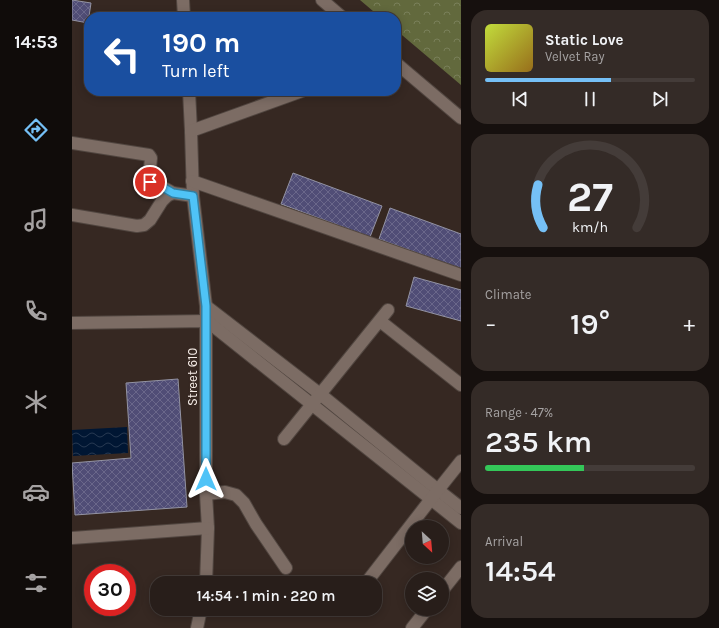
<!DOCTYPE html>
<meta charset="utf-8">
<style>
body{margin:0;font-family:Karla,sans-serif;background:#342b27;color:#f1f3f6;height:100vh;display:flex;flex-direction:column;font-size:15px;white-space:nowrap}
*{box-sizing:border-box;margin:0}
p{font-size:13px;color:#a5a2a2}
.icon{flex:none;width:22px;height:22px;fill:none;stroke:currentColor;stroke-width:2;stroke-linecap:round;stroke-linejoin:round}
.map{position:relative;flex:1;overflow:hidden}
.details{display:flex;flex-direction:column;gap:10px;padding:10px;background:#16100e;width:258px}
.details>*{flex:none}
.guide{position:absolute;left:12px;top:12px;width:317px;height:84px;border-radius:16px;box-shadow:0 2px 10px #0003,0 0 0 1px #443c39;background:#1a4fa0;color:#fff;overflow:hidden}
.needle{width:26px;rotate:154deg}
.buttons{position:absolute;left:333px;top:520px;display:grid;gap:8px}
.buttons a{display:grid;place-items:center;width:44px;height:44px;border-radius:50%;background:#281e1a;box-shadow:0 2px 10px #0003,0 0 0 1px #443c39;font-size:20px}
.speed{position:absolute;left:12px;top:564px;display:flex;gap:8px;font-size:20px;font-weight:700;text-align:center}
.speed>*{display:grid;place-content:center;width:52px;height:52px;border-radius:50%;background:#281e1a;box-shadow:0 2px 10px #0003,0 0 0 1px #443c39;line-height:1}
.speed .limit{border:6px solid #d22;background:#fff;color:#111}
.pin{position:absolute;display:grid;place-items:center;width:34px;height:34px;color:#fff;margin:-17px;border:2px solid #fff;border-radius:50%;box-shadow:0 1px 4px #0007}
.me{position:absolute;width:44px;margin:-22px;rotate:0deg;stroke-linejoin:round;filter:drop-shadow(0 0 3px #0008)}
.turn{display:flex;align-items:center;gap:14px;height:84px;padding:0 12px;font-size:18px}
.turn .icon{width:52px;height:52px;stroke-width:2.5}
.turn b{display:block;font-size:28px;line-height:34px}
.big{font-size:30px;font-weight:600;line-height:1.1}
.details .widget{flex:1;display:flex;flex-direction:column;justify-content:center;gap:6px;min-width:0;padding:0 14px;border-radius:16px;background:#342b27}
.details .dial{align-items:center;gap:0}
.dial svg{height:104px;overflow:visible;fill:none;stroke:#443c39;stroke-width:7;stroke-linecap:round;text-anchor:middle}
.dial text{fill:#f1f3f6;stroke:none}
.song{display:flex;align-items:center;gap:12px}
.cover{width:48px;height:48px;border-radius:6px;background:linear-gradient(135deg,hsl(70 70% 55%),hsl(40 70% 35%))}
.played{height:4px;border-radius:2px;background:linear-gradient(90deg,#75c0f6 60%,#443c39 60%)}
.keys{display:flex;justify-content:space-around;direction:ltr}
.heat{display:flex;justify-content:space-between;align-items:center;font-size:22px;direction:ltr}
.charge{height:6px;border-radius:3px;background:linear-gradient(90deg,#34c759 47%,#443c39 0)}
.trip{position:absolute;left:78px;top:576px;width:232px;height:40px;border-radius:16px;background:#281e1a;box-shadow:0 2px 10px #0003,0 0 0 1px #443c39;font-weight:600;line-height:40px;text-align:center}
main{display:flex;flex:1;min-height:0}
.menu{display:flex;flex-direction:column;width:72px;justify-content:space-around;align-items:center;background:#100c0a;color:#a5a2a2}
.menu .icon{width:28px;height:28px}
.menu .selected{color:#75c0f6}
.menu b{font-size:18px;color:#f1f3f6}
.map>svg:first-child{display:block}
</style>
<main>
<nav class="menu">
<b>14:53</b>
<svg class="icon selected" aria-label="directions" viewBox="0 0 24 24"><path d="M12 3l9 9-9 9-9-9zM9 14v-3h6M13 9l2 2-2 2"/></svg>
<svg class="icon" aria-label="music" viewBox="0 0 24 24"><path d="M9 18V5l10-2v13"/><circle cx="6" cy="18" r="3"/><circle cx="16" cy="16" r="3"/></svg>
<svg class="icon" aria-label="phone" viewBox="0 0 24 24"><path d="M5 4h4l2 5-3 2q2 4 5 5l2-3 5 2v4C11 20 4 13 5 4z"/></svg>
<svg class="icon" aria-label="climate" viewBox="0 0 24 24"><path d="M12 3v18M4 7l16 10M4 17L20 7"/></svg>
<svg class="icon" aria-label="car" viewBox="0 0 24 24"><path d="M5 17H2v-5l4-1 3-4h7l3 4 3 1v5h-3M9 17h6M6 11h13"/><circle cx="7" cy="17" r="2"/><circle cx="17" cy="17" r="2"/></svg>
<svg class="icon" aria-label="filters" viewBox="0 0 24 24"><path d="M4 7h16M4 17h16"/><circle cx="9" cy="7" r="2"/><circle cx="15" cy="17" r="2"/></svg>
</nav>
<div class="map">
<svg width="389" height="628" viewBox="0 0 389 628">
<defs>
<pattern id="forest-crowns" width="20" height="18" patternUnits="userSpaceOnUse"><rect width="20" height="18" fill="#62693d"/><path d="M2 6a3 3 0 1 1 6 0M12 15a3 3 0 1 1 6 0" fill="none" stroke="#797f59"/></pattern>
<pattern id="water-waves" width="16" height="10" patternUnits="userSpaceOnUse"><rect width="16" height="10" fill="#001633"/><path d="M0 5q4-4 8 0t8 0" fill="none" stroke="#263851"/></pattern>
<pattern id="building-cross-hatch" width="8" height="8" patternUnits="userSpaceOnUse"><rect width="8" height="8" fill="#504d76"/><path d="M0 0l8 8M0 8l8-8" fill="none" stroke="#6a678a"/></pattern>
</defs>
<rect width="100%" height="100%" fill="#362822"/>
<path fill="url(#forest-crowns)" d="M288,0H389V85L324,30V17H308Z"/>
<path fill="url(#water-waves)" d="M55,427L56,453L1,456L0,430Z"/>
<g fill="url(#building-cross-hatch)" stroke="#9393a3">
<path d="M0,0L19,3L16,23L0,20Z"/>
<path d="M221,173L310,206L298,237L209,204Z"/>
<path d="M318,208L389,234V269L307,239Z"/>
<path d="M342,277L389,290V321L334,306Z"/>
<path d="M106,379L115,507L3,515L0,463L59,458L54,383Z"/>
</g>
<g fill="none" stroke-linecap="round" stroke-linejoin="round">
<defs>
<g id="minor">
<path d="M111,0L112,17"/>
<path d="M250,0L270,17"/>
<path d="M324,63L389,118"/>
<path d="M117,91L119,131L121,196L134,306V494L136,528L134,583"/>
<path d="M119,131L230,91"/>
<path d="M0,143L77,155L79,158L77,178L79,182L94,189L101,193L121,196"/>
<path d="M120,181L389,275"/>
<path d="M0,215L65,226L72,225L78,220L90,201L95,196L101,193"/>
<path d="M134,306L248,394L366,490L389,508"/>
<path d="M308,321L389,385"/>
<path d="M0,323L135,321L389,523"/>
<path d="M212,439L316,310"/>
<path d="M134,494L153,492L164,495L172,503L184,524L214,568"/>
<path d="M0,538L136,528"/>
<path d="M294,583L366,490L389,461"/>
<path d="M370,591L389,567"/>
<path d="M125,628L129,609"/>
<path d="M340,628L355,609"/>
</g>
</defs>
<use href="#minor" stroke="#514640" stroke-width="14"/>
<use href="#minor" stroke="#7c6c64" stroke-width="12"/>
</g>
<g fill="none" stroke-linecap="round" stroke-linejoin="round">
<defs>
<path id="route" d="M78,182L94,189L101,193L121,196L134,306V479"/>
</defs>
<use href="#route" stroke="#337fa1" stroke-width="10"/>
<use href="#route" stroke="#4fc3f7" stroke-width="7"/>
</g>
<g text-anchor="middle" stroke-width="4" stroke-linejoin="round" paint-order="stroke">
<g font-size="13" fill="#f5ece7" stroke="#362822">
<text transform="translate(120 377) rotate(-90)" y="5">Street 610</text>
</g>
</g>
</svg>
<div class="buttons">
<a><svg class="needle" viewBox="-14 -14 28 28"><path d="M0-13l5 13h-10z" fill="#e53935"/><path d="M0 13l5-13h-10z" fill="#a5a2a2"/></svg></a>
<a><svg class="icon" aria-label="layers" viewBox="0 0 24 24"><path d="M12 4l9 5-9 5-9-5zM3 14l9 5 9-5"/></svg></a>
</div>
<div class="speed"><div class="limit">30</div></div>
<div class="pin" style="left:78px;top:182px;background:#d93025"><svg class="icon" aria-label="arrive" viewBox="0 0 24 24"><path d="M6 21V4h12l-3 4 3 4H6"/></svg></div>
<svg class="me" style="left:134px;top:479px" viewBox="-20 -20 40 40"><path d="M0-17L14 15 0 8-14 15z" fill="#4fc3f7" stroke="#fff" stroke-width="4"/></svg>
<div class="trip">14:54 · 1 min · 220 m</div>
<div class="guide">
<div class="turn"><svg class="icon" aria-label="left" viewBox="0 0 24 24"><path d="M17 20v-9H6M10 6l-5 5 5 5"/></svg><div><b>190 m</b>Turn left</div></div>
</div>
</div>
<section class="details">
<div class="widget">
<div class="song"><i class="cover"></i><div><b>Static Love</b><p>Velvet Ray</p></div></div>
<div class="played"></div>
<div class="keys"><svg class="icon" aria-label="previous" viewBox="0 0 24 24"><path d="M18 5L8 12l10 7zM5 5v14"/></svg><svg class="icon" aria-label="pause" viewBox="0 0 24 24"><path d="M8 5v14M16 5v14"/></svg><svg class="icon" aria-label="next" viewBox="0 0 24 24"><path d="M6 5l10 7-10 7zM19 5v14"/></svg></div>
</div>
<div class="widget dial"><svg viewBox="0 0 100 80">
<path d="M14 69A42 42 0 1 1 86 69"/>
<path d="M14 69A42 42 0 0 1 10 36" stroke="#75c0f6"/>
<text x="50" y="56" font-size="32" font-weight="700">27</text>
<text x="50" y="72" font-size="11">km/h</text>
</svg></div>
<div class="widget"><p>Climate</p>
<div class="heat"><a>−</a><b class="big">19°</b><a>+</a></div>
</div>
<div class="widget"><p>Range · 47%</p><b class="big">235 km</b><div class="charge"></div></div>
<div class="widget"><p>Arrival</p><b class="big">14:54</b></div>
</section>
</main>
